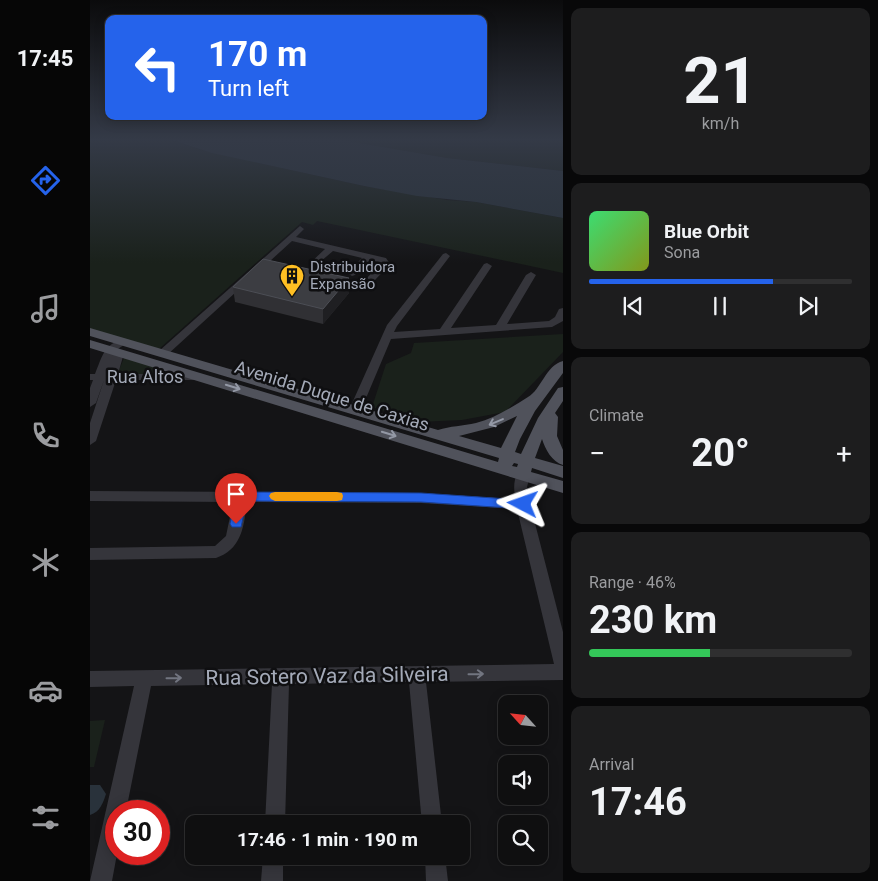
<!DOCTYPE html>
<meta charset="utf-8">
<style>
body{margin:0;font-family:Roboto,sans-serif;background:#1d1d1e;color:#f1f3f6;height:100vh;display:flex;flex-direction:column;font-size:19px;white-space:nowrap}
*{box-sizing:border-box;margin:0}
p{font-size:16px;color:#9b9c9f}
.icon{flex:none;width:28px;height:28px;fill:none;stroke:currentColor;stroke-width:2;stroke-linecap:round;stroke-linejoin:round}
.map{position:relative;flex:1;overflow:hidden}
.details{display:flex;flex-direction:column;gap:8px;padding:8px;background:#080809;width:315px}
.details>*{flex:none}
.top-card{position:absolute;left:15px;top:15px;width:382px;height:105px;border-radius:10px;box-shadow:0 2px 12px #0003,0 0 0 1px #2f2f30;background:#2563eb;color:#fff;overflow:hidden}
.needle{width:32px;rotate:297deg}
.controls{position:absolute;left:408px;top:695px;display:grid;gap:10px}
.controls a{display:grid;place-items:center;width:50px;height:50px;border-radius:10px;background:#0f0f10;box-shadow:0 2px 12px #0003,0 0 0 1px #2f2f30;font-size:25px}
.speed{position:absolute;left:15px;top:800px;display:flex;gap:10px;font-size:25px;font-weight:700;text-align:center}
.speed>*{display:grid;place-content:center;width:65px;height:65px;border-radius:50%;background:#0f0f10;box-shadow:0 2px 12px #0003,0 0 0 1px #2f2f30;line-height:1}
.speed .limit{border:8px solid #d22;background:#fff;color:#111}
.pin{position:absolute;display:grid;place-items:center;width:42px;height:42px;color:#fff;margin:-51px -21px;border-radius:50% 50% 50% 0;rotate:-45deg;box-shadow:0 0 5px #0007}
.pin .icon{rotate:45deg}
.me{position:absolute;width:55px;margin:-28px;rotate:274deg;stroke-linejoin:round;filter:drop-shadow(0 0 4px #0008)}
.turn{display:flex;align-items:center;gap:18px;height:105px;padding:0 20px;font-size:22px}
.turn .icon{width:65px;height:65px;stroke-width:2.5}
.turn b{display:block;font-size:35px;line-height:42px}
.big{font-size:38px;font-weight:700;line-height:1.1}
.details .widget{flex:1;display:flex;flex-direction:column;justify-content:center;gap:8px;min-width:0;padding:0 18px;border-radius:10px;background:#1d1d1e}
.details .dial{align-items:center;gap:0}
.dial b{font-size:65px;line-height:1}
.song{display:flex;align-items:center;gap:15px}
.cover{width:60px;height:60px;border-radius:8px;background:linear-gradient(135deg,hsl(140 70% 55%),hsl(70 70% 35%))}
.played{height:5px;border-radius:2px;background:linear-gradient(90deg,#2563eb 70%,#2f2f30 70%)}
.keys{display:flex;justify-content:space-around;direction:ltr}
.heat{display:flex;justify-content:space-between;align-items:center;font-size:28px;direction:ltr}
.charge{height:8px;border-radius:4px;background:linear-gradient(90deg,#34c759 46%,#2f2f30 0)}
.trip{position:absolute;left:95px;top:815px;width:285px;height:50px;border-radius:10px;background:#0f0f10;box-shadow:0 2px 12px #0003,0 0 0 1px #2f2f30;font-weight:700;line-height:50px;text-align:center}
main{display:flex;flex:1;min-height:0}
.dock{display:flex;flex-direction:column;width:90px;justify-content:space-around;align-items:center;background:#060606;color:#9b9c9f}
.dock .icon{width:35px;height:35px}
.dock .on{color:#2563eb}
.dock b{font-size:22px;color:#f1f3f6}
.map>svg:first-child{display:block}
</style>
<main>
<nav class="dock">
<b>17:45</b>
<svg class="icon on" aria-label="directions" viewBox="0 0 24 24"><path d="M12 3l9 9-9 9-9-9zM9 14v-3h6M13 9l2 2-2 2"/></svg>
<svg class="icon" aria-label="music" viewBox="0 0 24 24"><path d="M9 18V5l10-2v13"/><circle cx="6" cy="18" r="3"/><circle cx="16" cy="16" r="3"/></svg>
<svg class="icon" aria-label="phone" viewBox="0 0 24 24"><path d="M5 4h4l2 5-3 2q2 4 5 5l2-3 5 2v4C11 20 4 13 5 4z"/></svg>
<svg class="icon" aria-label="climate" viewBox="0 0 24 24"><path d="M12 3v18M4 7l16 10M4 17L20 7"/></svg>
<svg class="icon" aria-label="car" viewBox="0 0 24 24"><path d="M5 17H2v-5l4-1 3-4h7l3 4 3 1v5h-3M9 17h6M6 11h13"/><circle cx="7" cy="17" r="2"/><circle cx="17" cy="17" r="2"/></svg>
<svg class="icon" aria-label="filters" viewBox="0 0 24 24"><path d="M4 7h16M4 17h16"/><circle cx="9" cy="7" r="2"/><circle cx="15" cy="17" r="2"/></svg>
</nav>
<div class="map">
<svg width="473" height="881" viewBox="0 0 473 881">
<rect width="100%" height="100%" fill="#141416"/>
<g fill="#1a211b">
<path d="M0,139H79L107,149L274,186L357,200L386,202L473,218V273L227,221L223,225L212,222L69,349L0,329Z"/>
<path d="M246,139H452L473,141V171L357,158Z"/>
<path d="M473,334V352L415,412L372,420L328,422L282,407L296,364L321,353L324,343Z"/>
<path d="M34,358L88,373L27,375Z"/>
<path d="M15,720L4,767H0V721Z"/>
</g>
<g fill="#29323b">
<path d="M79,139H246L357,158L473,171V218L386,202L327,196L274,186L122,153Z"/>
<path d="M0,785H10L16,794C13,803 10,812 0,815Z"/>
</g>
<g fill="none" stroke-linecap="round" stroke-linejoin="round">
<g fill="#35353b" fill-rule="evenodd">
<path d="M210,226L214,229L206,237L296,258L300,264L285,280L282,281L277,278L290,264L289,262L280,260L265,275L262,276L257,273L272,258L243,251L224,267L219,264L235,249L202,241L77,355H69L68,353L69,351Z"/>
<path d="M356,253L360,256L307,326L304,332L350,329L394,264L397,263L402,266L361,328L406,325L436,275L441,272L446,275L417,324L459,321L465,317L469,309L473,308V321L462,327L301,339L271,410L265,414L261,413L259,410L297,325L353,254Z"/>
<path d="M33,339L38,342L25,351H33L34,353L28,374H109L115,377L109,380H26L6,441L0,445V423L14,380L6,403L0,407V388L3,380H0V374H5C12,357 14,344 33,339Z"/>
<path d="M433,470L438,472L440,475L437,487L440,504L473,632V680L336,682L352,824H332L319,682L199,684L195,824H175L182,684L61,686L36,811H26L27,854L22,881H0L44,686L0,687V671L464,664L427,509L331,503L157,502C154,526 152,549 126,558L0,560V548L125,546L136,536L143,502L0,501V491L331,493L425,499C424,489 423,481 428,472Z"/>
<path d="M173,856H193V881H171Z"/>
<path d="M335,856H355L358,881H336Z"/>
</g>
<path fill="#50525b" fill-rule="evenodd" d="M0,328L348,430C360,426 373,426 386,423C405,418 422,407 438,397C451,390 456,365 473,361V373L445,411L430,439L425,452L431,454L448,418L468,388L473,387V401L465,413L468,417L467,436L473,450V465C462,462 455,449 452,439L445,458L473,466V478L442,468L441,472L473,481V493L0,348V340L408,462L409,458L0,336ZM427,416L411,448L369,436L404,427ZM424,463L428,464L427,467L422,466Z"/>
</g>
<path fill="#303034" d="M259,278V293L233,324L145,302L143,287Z"/>
<path fill="#1f1f22" d="M259,278V293L233,324V309Z"/>
<path fill="#3c3d42" stroke="#4c4e55" d="M173,259L259,278L233,309L143,287Z"/>
<defs><path id="oneway-shaft" d="M-6 0H5M1.5-3L5.5 0L1.5 3" fill="none" stroke-width="1.6" stroke-linecap="round" stroke-linejoin="round" transform="scale(1.25)"/></defs>
<g stroke="#9398a5">
<use href="#oneway-shaft" transform="translate(143 387) rotate(17)"/>
<use href="#oneway-shaft" transform="translate(406 422) rotate(157)"/>
<use href="#oneway-shaft" transform="translate(299 434) rotate(17)"/>
</g>
<g stroke="#727580">
<use href="#oneway-shaft" transform="translate(386 674) rotate(-1)"/>
<use href="#oneway-shaft" transform="translate(84 678) rotate(-1)"/>
</g>
<linearGradient id="sky" x2="0" y2="1"><stop stop-color="#0b0b0c"/><stop offset="0.53" stop-color="#343a47"/><stop offset="1" stop-color="#343a47" stop-opacity="0"/></linearGradient>
<rect width="473" height="263" fill="url(#sky)"/>
<path fill="#2563eb" stroke="#184099" d="M152,492L331,493L433,500L437,501L439,504L437,508L433,509L331,502L157,501L151,527H142L140,524L145,496L147,493Z"/>
<path fill="#f59e0b" d="M185,492H247L252,493L253,496L252,500L247,501H185L181,499L179,496L181,493Z"/>
<defs>
<symbol id="building-pin" viewBox="-11 -11 22 30"><path d="M0 17L-7.5 6A9.5 9.5 0 1 1 7.5 6Z" fill="#ffbf23" stroke="#0f0f11"/><path d="M-4-6H4V6H1V3H-1V6H-4ZM-2.5-4.3h1.7v1.8h-1.7ZM.8-4.3h1.7v1.8H.8ZM-2.5-1h1.7V.8h-1.7ZM.8-1h1.7V.8H.8Z" fill="#111"/></symbol>
</defs>
<g fill-rule="evenodd">
<use href="#building-pin" x="188" y="262" width="28" height="38"/>
</g>
<g text-anchor="middle" stroke-width="5" stroke-linejoin="round" paint-order="stroke">
<g font-size="15" fill="#a4aab8" stroke="#0f0f11" text-anchor="start">
<text x="220" y="272">Distribuidora<tspan x="220" dy="17">Expansão</tspan></text>
</g>
<g font-size="18" fill="#a4aab8" stroke="#0f0f11">
<text x="55" y="383">Rua Altos</text>
<text transform="translate(242 396) rotate(17)" y="6">Avenida Duque de Caxias</text>
</g>
<g font-size="21" fill="#a4aab8" stroke="#0f0f11">
<text transform="translate(237 676) rotate(-1)" y="7">Rua Sotero Vaz da Silveira</text>
</g>
</g>
</svg>
<div class="controls">
<a><svg class="needle" viewBox="-14 -14 28 28"><path d="M0-13l5 13h-10z" fill="#e53935"/><path d="M0 13l5-13h-10z" fill="#9b9c9f"/></svg></a>
<a><svg class="icon" aria-label="sound" viewBox="0 0 24 24"><path d="M4 9h4l5-4v14l-5-4H4zM17 9q2 3 0 6"/></svg></a>
<a><svg class="icon" aria-label="search" viewBox="0 0 24 24"><circle cx="10" cy="10" r="6"/><path d="M15 15l6 6"/></svg></a>
</div>
<div class="speed"><div class="limit">30</div></div>
<div class="pin" style="left:146px;top:524px;background:#d93025"><svg class="icon" aria-label="arrive" viewBox="0 0 24 24"><path d="M6 21V4h12l-3 4 3 4H6"/></svg></div>
<svg class="me" style="left:433px;top:504px" viewBox="-20 -20 40 40"><path d="M0-17L14 15 0 8-14 15z" fill="#2563eb" stroke="#fff" stroke-width="4"/></svg>
<div class="trip">17:46 · 1 min · 190 m</div>
<div class="top-card">
<div class="turn"><svg class="icon" aria-label="left" viewBox="0 0 24 24"><path d="M17 20v-9H6M10 6l-5 5 5 5"/></svg><div><b>170 m</b>Turn left</div></div>
</div>
</div>
<section class="details">
<div class="widget dial"><b>21</b><p>km/h</p></div>
<div class="widget">
<div class="song"><i class="cover"></i><div><b>Blue Orbit</b><p>Sona</p></div></div>
<div class="played"></div>
<div class="keys"><svg class="icon" aria-label="previous" viewBox="0 0 24 24"><path d="M18 5L8 12l10 7zM5 5v14"/></svg><svg class="icon" aria-label="pause" viewBox="0 0 24 24"><path d="M8 5v14M16 5v14"/></svg><svg class="icon" aria-label="next" viewBox="0 0 24 24"><path d="M6 5l10 7-10 7zM19 5v14"/></svg></div>
</div>
<div class="widget"><p>Climate</p>
<div class="heat"><a>−</a><b class="big">20°</b><a>+</a></div>
</div>
<div class="widget"><p>Range · 46%</p><b class="big">230 km</b><div class="charge"></div></div>
<div class="widget"><p>Arrival</p><b class="big">17:46</b></div>
</section>
</main>
